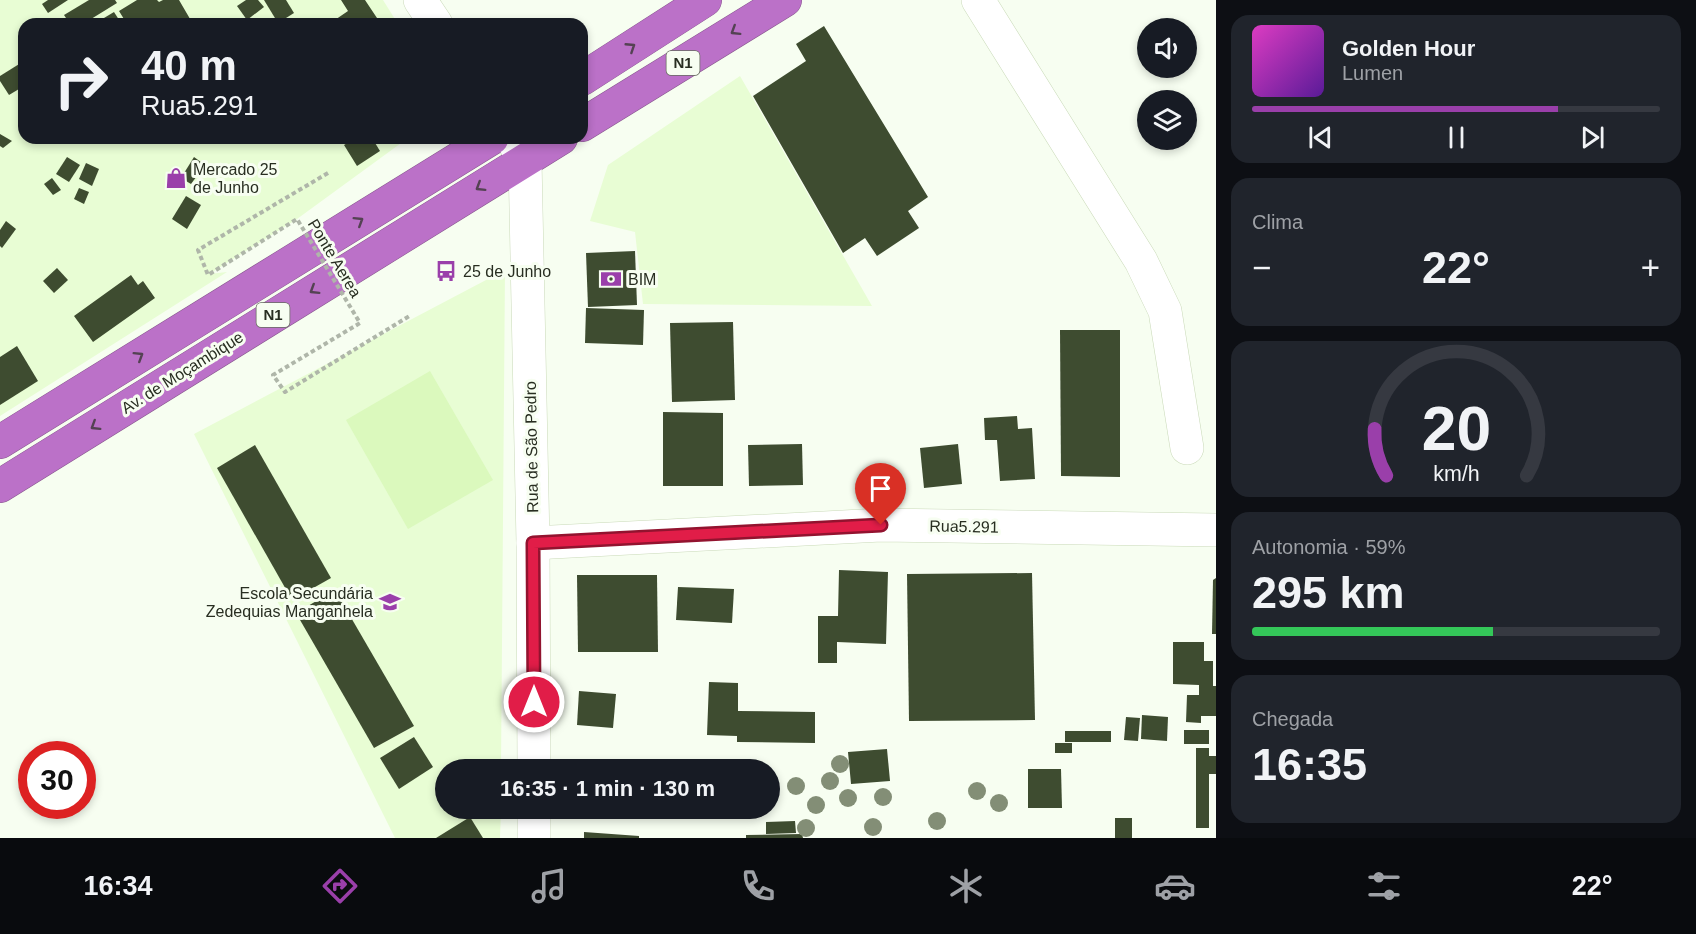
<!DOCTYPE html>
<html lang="pt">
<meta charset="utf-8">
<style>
body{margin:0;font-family:Helvetica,sans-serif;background:#20242c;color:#f1f3f6;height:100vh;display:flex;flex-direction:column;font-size:22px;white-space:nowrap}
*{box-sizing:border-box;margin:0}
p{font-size:20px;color:#9ea1a6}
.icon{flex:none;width:33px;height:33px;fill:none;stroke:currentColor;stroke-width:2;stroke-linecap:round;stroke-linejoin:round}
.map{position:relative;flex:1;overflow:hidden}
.sheet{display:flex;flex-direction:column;gap:15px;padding:15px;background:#0d0f14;width:480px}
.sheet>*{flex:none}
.hud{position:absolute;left:18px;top:18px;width:570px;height:126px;border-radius:18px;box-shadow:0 3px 9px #0003;background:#171b24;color:#f1f3f6;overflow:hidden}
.buttons{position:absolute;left:1137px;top:18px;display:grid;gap:12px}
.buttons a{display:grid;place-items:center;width:60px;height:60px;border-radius:50%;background:#171b24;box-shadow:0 3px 9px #0003;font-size:30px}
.speed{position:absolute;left:18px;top:741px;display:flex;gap:12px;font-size:30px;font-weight:700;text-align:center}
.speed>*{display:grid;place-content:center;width:78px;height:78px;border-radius:50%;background:#171b24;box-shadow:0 3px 9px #0003;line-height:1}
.speed .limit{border:9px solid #d22;background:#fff;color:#111}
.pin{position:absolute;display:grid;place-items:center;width:51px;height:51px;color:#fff;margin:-62px -26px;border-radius:50% 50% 50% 0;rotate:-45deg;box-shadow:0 0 6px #0007}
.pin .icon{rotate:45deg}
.me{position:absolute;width:66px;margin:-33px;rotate:0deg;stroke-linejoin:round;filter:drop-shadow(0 0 4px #0008)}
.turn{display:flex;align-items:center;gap:21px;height:126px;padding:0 24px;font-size:27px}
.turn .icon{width:78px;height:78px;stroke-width:2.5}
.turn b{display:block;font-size:42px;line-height:51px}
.big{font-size:45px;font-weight:700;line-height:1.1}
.sheet .widget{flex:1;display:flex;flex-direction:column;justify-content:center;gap:9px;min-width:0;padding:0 21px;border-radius:18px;background:#20242c}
.sheet .dial{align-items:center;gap:0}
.dial svg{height:156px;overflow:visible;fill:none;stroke:#363941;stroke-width:7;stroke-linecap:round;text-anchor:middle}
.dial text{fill:#f1f3f6;stroke:none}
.song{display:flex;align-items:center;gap:18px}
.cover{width:72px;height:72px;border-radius:9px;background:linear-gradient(135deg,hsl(310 70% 55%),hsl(270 70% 35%))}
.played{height:6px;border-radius:3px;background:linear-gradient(90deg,#9a3faa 75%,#363941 75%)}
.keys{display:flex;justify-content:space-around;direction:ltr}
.heat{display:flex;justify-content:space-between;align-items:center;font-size:33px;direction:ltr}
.charge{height:9px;border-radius:4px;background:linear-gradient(90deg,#34c759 59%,#363941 0)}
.trip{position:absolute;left:435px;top:759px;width:345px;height:60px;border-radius:30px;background:#171b24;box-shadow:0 3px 9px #0003;font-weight:700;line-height:60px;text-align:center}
.tabs{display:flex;height:96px;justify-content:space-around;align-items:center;background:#090b0e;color:#9ea1a6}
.tabs .icon{width:42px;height:42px}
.tabs .on{color:#9a3faa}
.tabs b{font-size:27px;color:#f1f3f6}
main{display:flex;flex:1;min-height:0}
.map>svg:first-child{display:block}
</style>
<main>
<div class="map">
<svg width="1216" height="838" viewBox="0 0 1216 838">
<rect width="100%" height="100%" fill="#f7fef1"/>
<g fill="#e8fdd4">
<path d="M0,0H383L398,24H24V138H408L297,219L209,274L227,272L0,416Z"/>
<path d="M740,76L872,306L643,304L635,232L590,221L608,165Z"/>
<path d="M505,270L501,769L446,770V808L501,809L500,838H395L194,434Z"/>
</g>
<path fill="#dbf9bd" d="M430,371L493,480L408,529L346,420Z"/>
<g fill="#3e4c30">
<path d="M48,0H68L48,13L42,4Z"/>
<path d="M89,0H115L117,3L83,24H70L64,15Z"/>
<path d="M137,0H157L159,2L163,0H179L193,24H127L119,11Z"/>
<path d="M246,0H258L264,7L247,20L237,6Z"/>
<path d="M264,0H286L294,13L278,23Z"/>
<path d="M341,0H365L381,24H329L348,11Z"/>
<path d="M114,12L121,23L94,24Z"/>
<path d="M824,26L928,197L908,211L919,228L877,256L865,238L843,253L753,96L806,61L796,44Z"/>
<path d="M24,61V86L9,95L0,81V76Z"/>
<path d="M0,134L12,141L3,148L0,146Z"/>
<path d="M356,138H372L380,151L357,166L344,145Z"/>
<path d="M67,157L80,165L69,182L56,174Z"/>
<path d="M194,157L205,165L191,184L181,178Z"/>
<path d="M86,163L99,169L92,186L79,179Z"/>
<path d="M52,178L61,190L53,195L44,184Z"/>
<path d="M79,188L89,192L84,204L74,199Z"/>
<path d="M186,196L201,205L187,229L172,219Z"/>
<path d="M6,221L16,229L2,248L0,246V230Z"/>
<path d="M635,251L637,305L588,307L586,253Z"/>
<path d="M57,268L68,280L54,293L43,281Z"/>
<path d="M131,275L138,285L143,281L155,298L93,342L74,316Z"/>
<path d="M586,308L644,310L643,345L585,343Z"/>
<path d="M733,322L735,400L672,402L670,323Z"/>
<path d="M1060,330H1120V477L1061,476Z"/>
<path d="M17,346L38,381L0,405V357Z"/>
<path d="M663,412L723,413V486H663Z"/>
<path d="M1017,416L1018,429L1032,428L1035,479L1000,481L997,440H985L984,418Z"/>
<path d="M802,444L803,485L749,486L748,445Z"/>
<path d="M958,444L962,484L924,488L920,448Z"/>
<path d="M255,445L331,578L292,600L217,468Z"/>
<path d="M839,570L888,572L886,644L837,642V663H818V616H838Z"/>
<path d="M1032,573L1035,720L909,721L907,574Z"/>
<path d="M577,575H657L658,652H578Z"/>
<path d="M1216,578V634H1212L1213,580Z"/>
<path d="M678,587L734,589L732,623L676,620Z"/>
<path d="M335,590L414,726L374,748L296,613Z"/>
<path d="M1173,642H1204V661H1213V686H1216V716H1201V723L1186,722L1187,695H1199V685L1173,684Z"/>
<path d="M709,682L738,683V711L815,712V743L737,742V736L707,735Z"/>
<path d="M579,691L616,694L613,728L577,725Z"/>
<path d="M1142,715L1168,717L1167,741L1141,739Z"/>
<path d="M1126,717L1140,718L1138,741L1124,740Z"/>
<rect x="1184" y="730" width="25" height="14"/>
<rect x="1065" y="731" width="46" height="11"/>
<path d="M414,737L433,767L399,789L380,758Z"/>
<rect x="1055" y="743" width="17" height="10"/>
<path d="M1196,748H1209V756H1216V774H1209V828H1196Z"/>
<path d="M887,749L890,781L851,784L848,752Z"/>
<path d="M1028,769H1061L1062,808H1028Z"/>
<path d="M470,817L483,838H436Z"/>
<rect x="1115" y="818" width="17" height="20"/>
<path d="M795,821L796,833L766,834V822Z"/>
<path d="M584,832L639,836V838H584Z"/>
<path d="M802,834L803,838H746V835Z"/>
</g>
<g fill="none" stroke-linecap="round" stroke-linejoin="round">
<defs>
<g id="minor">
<path d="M420,0L436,24"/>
<path d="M978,0L1141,261L1165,311L1187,448"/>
<path d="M511,138L525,160L533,543L534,770"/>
<path d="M533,543L881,525L1216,530"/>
<path d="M534,808V838"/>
</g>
<g id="highway">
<path d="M582,79L705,0"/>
<path d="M582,125L785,0"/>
<path d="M0,442L492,138"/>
<path d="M0,486L561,138"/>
</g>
</defs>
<use href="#minor" stroke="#cadab9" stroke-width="34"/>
<use href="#highway" stroke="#885a8e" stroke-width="34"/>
<use href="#minor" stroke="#fff" stroke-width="33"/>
<use href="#highway" stroke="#bb71c8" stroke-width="33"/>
<path stroke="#afb6a9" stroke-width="4" stroke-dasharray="4.5 3" stroke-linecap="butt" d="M328,173L198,250L208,275L297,219L360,323L273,375L285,392L411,315"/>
</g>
<g fill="#838e76">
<circle cx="840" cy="764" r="9"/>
<circle cx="830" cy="781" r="9"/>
<circle cx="796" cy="786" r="9"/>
<circle cx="977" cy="791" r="9"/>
<circle cx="883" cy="797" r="9"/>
<circle cx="848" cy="798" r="9"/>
<circle cx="999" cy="803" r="9"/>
<circle cx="816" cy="805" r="9"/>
<circle cx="937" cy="821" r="9"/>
<circle cx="873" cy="827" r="9"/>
<circle cx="806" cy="828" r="9"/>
</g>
<defs><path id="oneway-chevron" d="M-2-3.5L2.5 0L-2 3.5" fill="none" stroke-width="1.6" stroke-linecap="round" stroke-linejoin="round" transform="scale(1.5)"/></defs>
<g stroke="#544253">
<use href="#oneway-chevron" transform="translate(735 31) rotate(148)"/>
<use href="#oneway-chevron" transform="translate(631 47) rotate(-33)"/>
<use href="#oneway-chevron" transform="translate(480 187) rotate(148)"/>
<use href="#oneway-chevron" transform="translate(359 221) rotate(-32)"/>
<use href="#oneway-chevron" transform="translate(314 290) rotate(148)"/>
<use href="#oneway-chevron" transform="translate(139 356) rotate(-32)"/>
<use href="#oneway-chevron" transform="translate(95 426) rotate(148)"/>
</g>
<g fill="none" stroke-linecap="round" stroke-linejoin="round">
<defs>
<path id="route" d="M534,702L533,543L881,525"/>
</defs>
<use href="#route" stroke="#92132f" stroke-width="15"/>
<use href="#route" stroke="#e11d48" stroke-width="10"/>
</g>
<defs>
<symbol id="shop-bare" viewBox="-9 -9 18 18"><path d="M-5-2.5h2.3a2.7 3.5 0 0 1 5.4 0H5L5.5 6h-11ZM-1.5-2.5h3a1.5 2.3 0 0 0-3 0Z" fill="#9a3faa" stroke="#f7fef1" stroke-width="2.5" paint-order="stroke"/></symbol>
<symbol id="bus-bare" viewBox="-9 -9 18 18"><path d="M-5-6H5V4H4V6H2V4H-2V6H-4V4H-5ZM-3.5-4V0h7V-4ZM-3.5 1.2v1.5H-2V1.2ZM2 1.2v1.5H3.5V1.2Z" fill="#9a3faa" stroke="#f7fef1" stroke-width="2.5" paint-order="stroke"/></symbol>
<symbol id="bank-bare" viewBox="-9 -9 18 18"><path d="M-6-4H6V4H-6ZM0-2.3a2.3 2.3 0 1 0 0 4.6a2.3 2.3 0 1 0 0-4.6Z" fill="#9a3faa" stroke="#f7fef1" stroke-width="2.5" paint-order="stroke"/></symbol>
<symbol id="school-bare" viewBox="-9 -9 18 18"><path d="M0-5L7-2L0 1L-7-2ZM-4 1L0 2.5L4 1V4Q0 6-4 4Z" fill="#9a3faa" stroke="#f7fef1" stroke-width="2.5" paint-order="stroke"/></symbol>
</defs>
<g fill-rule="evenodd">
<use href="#shop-bare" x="161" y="163" width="30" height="30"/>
<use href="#bus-bare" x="431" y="256" width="30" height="30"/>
<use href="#bank-bare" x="596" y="264" width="30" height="30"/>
<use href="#school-bare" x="375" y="587" width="30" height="30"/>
</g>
<g text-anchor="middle" stroke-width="6" stroke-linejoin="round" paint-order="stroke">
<g fill="#f7fef1" stroke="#666c5f" stroke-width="1.5">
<rect x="666.5" y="51" width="33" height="24" rx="4.5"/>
<rect x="256.5" y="303" width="33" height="24" rx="4.5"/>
</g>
<g font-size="15" font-weight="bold" fill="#282e21">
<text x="683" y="68">N1</text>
<text x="273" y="320">N1</text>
</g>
<g font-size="16" fill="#282e21" stroke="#f7fef1" text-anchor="start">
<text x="193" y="175">Mercado 25<tspan x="193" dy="18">de Junho</tspan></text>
<text x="463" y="277">25 de Junho</text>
<text x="628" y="285">BIM</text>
<text x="373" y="599" text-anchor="end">Escola Secundária<tspan x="373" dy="18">Zedequias Manganhela</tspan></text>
</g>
<g font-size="16" fill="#282e21" stroke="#f7fef1">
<text transform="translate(335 258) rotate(59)" y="6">Ponte Aerea</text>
<text transform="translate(182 372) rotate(-32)" y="6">Av. de Moçambique</text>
<text transform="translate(531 447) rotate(-91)" y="6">Rua de São Pedro</text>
<text transform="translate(964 526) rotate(1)" y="6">Rua5.291</text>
</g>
</g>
</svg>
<div class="buttons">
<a><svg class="icon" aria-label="sound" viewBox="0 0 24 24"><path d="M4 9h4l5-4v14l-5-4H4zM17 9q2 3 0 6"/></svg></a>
<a><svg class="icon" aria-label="layers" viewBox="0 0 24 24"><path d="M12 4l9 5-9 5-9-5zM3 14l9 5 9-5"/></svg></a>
</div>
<div class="speed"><div class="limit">30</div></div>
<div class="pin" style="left:881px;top:525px;background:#d93025"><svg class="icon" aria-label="arrive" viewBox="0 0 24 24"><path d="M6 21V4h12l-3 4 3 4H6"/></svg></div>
<svg class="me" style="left:534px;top:702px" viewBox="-20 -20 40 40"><circle r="17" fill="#e11d48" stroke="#fff" stroke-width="3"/><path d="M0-11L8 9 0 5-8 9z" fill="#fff"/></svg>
<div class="trip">16:35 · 1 min · 130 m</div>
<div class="hud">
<div class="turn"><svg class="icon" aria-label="right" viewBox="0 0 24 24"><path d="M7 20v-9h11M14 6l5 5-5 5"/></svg><div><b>40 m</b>Rua5.291</div></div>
</div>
</div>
<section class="sheet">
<div class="widget">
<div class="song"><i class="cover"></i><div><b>Golden Hour</b><p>Lumen</p></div></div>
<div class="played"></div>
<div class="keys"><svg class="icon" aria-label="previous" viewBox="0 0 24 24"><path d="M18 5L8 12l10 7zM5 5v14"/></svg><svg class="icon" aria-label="pause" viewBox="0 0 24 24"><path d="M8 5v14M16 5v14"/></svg><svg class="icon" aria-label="next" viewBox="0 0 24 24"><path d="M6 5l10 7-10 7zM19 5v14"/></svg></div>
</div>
<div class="widget"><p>Clima</p>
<div class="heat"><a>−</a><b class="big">22°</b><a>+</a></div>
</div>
<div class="widget dial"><svg viewBox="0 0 100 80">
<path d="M14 69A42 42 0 1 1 86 69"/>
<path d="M14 69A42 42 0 0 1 8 45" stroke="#9a3faa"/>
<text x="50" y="56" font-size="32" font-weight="700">20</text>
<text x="50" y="72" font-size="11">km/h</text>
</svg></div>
<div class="widget"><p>Autonomia · 59%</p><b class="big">295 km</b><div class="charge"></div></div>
<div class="widget"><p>Chegada</p><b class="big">16:35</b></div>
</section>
</main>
<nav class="tabs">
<b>16:34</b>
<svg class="icon on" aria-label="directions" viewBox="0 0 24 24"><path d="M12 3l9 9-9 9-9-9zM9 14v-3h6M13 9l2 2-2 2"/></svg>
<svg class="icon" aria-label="music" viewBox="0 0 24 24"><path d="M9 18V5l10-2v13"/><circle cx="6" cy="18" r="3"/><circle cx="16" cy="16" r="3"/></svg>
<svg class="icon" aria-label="phone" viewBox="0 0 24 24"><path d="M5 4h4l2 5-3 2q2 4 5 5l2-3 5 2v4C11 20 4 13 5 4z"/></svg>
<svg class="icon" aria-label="climate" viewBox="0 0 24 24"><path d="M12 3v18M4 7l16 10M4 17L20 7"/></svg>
<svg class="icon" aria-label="car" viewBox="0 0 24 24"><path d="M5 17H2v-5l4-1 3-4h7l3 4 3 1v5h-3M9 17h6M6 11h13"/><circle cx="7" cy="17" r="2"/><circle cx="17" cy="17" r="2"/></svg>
<svg class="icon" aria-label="filters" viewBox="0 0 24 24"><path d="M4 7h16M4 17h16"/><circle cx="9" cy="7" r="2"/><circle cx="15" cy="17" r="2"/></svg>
<b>22°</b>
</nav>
